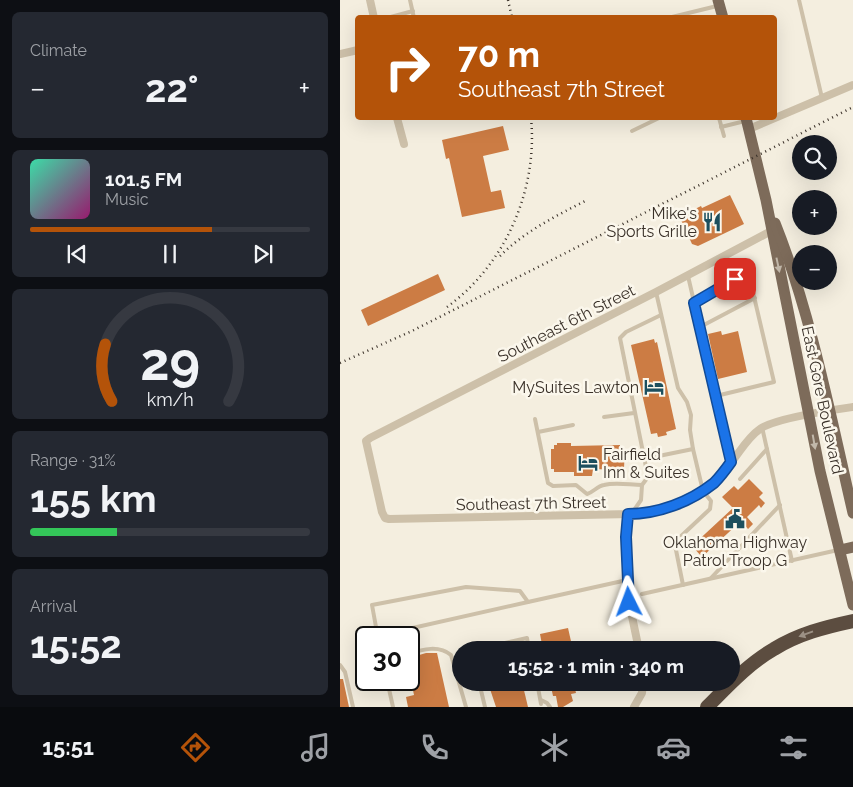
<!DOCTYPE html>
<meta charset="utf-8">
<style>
body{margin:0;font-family:Raleway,sans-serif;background:#242831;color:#f1f3f6;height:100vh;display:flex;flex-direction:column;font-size:19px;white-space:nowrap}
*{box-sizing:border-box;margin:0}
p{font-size:16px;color:#9ea1a6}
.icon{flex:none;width:28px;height:28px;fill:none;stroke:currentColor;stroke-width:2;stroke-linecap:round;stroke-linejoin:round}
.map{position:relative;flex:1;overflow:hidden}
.drawer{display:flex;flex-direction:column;gap:12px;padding:12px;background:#0d0f14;width:340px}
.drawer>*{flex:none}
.top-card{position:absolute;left:15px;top:15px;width:422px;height:105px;border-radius:5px;box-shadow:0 5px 20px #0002;background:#b45309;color:#fff;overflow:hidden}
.buttons{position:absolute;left:452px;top:135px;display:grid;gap:10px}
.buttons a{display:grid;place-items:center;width:45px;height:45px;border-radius:50%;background:#171b24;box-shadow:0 5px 20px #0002;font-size:25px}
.speed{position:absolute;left:15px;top:626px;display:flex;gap:10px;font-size:25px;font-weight:700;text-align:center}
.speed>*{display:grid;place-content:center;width:65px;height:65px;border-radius:50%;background:#171b24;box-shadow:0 5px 20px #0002;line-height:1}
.speed .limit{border:2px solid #111;border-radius:8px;background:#fff;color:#111}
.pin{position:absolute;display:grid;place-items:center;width:42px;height:42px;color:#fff;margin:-21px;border-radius:10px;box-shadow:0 2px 8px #0006}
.me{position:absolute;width:55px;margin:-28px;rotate:357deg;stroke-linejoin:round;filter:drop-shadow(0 0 4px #0008)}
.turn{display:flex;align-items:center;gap:18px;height:105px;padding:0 20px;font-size:22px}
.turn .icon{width:65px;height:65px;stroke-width:2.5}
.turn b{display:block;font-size:35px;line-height:42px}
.big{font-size:38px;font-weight:700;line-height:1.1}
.drawer .card{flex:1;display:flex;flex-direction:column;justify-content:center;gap:8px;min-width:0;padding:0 18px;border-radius:8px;background:#242831}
.drawer .dial{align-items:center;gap:0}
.dial svg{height:130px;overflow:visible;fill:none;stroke:#363941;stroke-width:7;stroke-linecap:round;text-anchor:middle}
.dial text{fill:#f1f3f6;stroke:none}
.song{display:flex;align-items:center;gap:15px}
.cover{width:60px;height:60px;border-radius:8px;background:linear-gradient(135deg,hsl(160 70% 55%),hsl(320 70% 35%))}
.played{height:5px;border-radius:2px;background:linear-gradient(90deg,#b45309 65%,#363941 65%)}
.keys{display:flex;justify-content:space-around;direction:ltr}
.heat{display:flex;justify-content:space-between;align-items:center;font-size:28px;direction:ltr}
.charge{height:8px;border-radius:4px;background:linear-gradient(90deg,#34c759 31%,#363941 0)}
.trip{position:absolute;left:112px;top:641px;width:288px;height:50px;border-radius:25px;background:#171b24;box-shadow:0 5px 20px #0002;font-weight:700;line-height:50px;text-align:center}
.tab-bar{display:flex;height:80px;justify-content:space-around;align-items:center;background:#090b0e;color:#9ea1a6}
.tab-bar .icon{width:35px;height:35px}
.tab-bar .current{color:#b45309}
.tab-bar b{font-size:22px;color:#f1f3f6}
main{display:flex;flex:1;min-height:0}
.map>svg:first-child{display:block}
</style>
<main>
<section class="drawer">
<div class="card"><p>Climate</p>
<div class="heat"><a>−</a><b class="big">22°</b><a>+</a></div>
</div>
<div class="card">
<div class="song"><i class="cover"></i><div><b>101.5 FM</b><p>Music</p></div></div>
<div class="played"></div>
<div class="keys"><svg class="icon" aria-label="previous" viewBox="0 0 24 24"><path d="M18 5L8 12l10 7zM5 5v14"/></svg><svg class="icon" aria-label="pause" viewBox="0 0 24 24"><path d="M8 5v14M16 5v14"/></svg><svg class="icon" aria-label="next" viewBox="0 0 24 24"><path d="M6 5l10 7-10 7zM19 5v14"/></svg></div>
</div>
<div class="card dial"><svg viewBox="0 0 100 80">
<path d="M14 69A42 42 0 1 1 86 69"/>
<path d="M14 69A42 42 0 0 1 10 34" stroke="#b45309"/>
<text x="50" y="56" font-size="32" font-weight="700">29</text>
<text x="50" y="72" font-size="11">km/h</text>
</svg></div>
<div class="card"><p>Range · 31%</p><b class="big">155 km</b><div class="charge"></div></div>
<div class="card"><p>Arrival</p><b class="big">15:52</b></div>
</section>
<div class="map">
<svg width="513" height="707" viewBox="0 0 513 707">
<rect width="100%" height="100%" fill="#f4eedf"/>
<g fill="#cc7c44">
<path d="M163,126L169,150L143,156L151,192L161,190L165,208L122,217L109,158L106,159L102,140Z"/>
<path d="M390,195L404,224L358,246L352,244L341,220L348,216L347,213L361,206L362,208Z"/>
<path d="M98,274L105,290L28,326L21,310Z"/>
<path d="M381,331L382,335L398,331L407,372L378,379L368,334Z"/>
<path d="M314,339L315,343L317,342L336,429L326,432L327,435L318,437L317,433L311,434L291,345Z"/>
<path d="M217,443H231V446L280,445V448L285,449L284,468H281V470L253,469L252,476H234V472H214V469H211V449H214V445H217Z"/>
<path d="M409,479L423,493L419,497L425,503L421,508L419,505L407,517L413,524L408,529L401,521L362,557L352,546L393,508L382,497L394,486L398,490Z"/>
<path d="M228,628L233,650H203L200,634Z"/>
<path d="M86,653H97L109,707H68L66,697L74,695L69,671V658Z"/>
<path d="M0,679H3L9,707H0Z"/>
<path d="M152,682H182L188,707H156L148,683Z"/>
<path d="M210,682H251L252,685L235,689L236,693L231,694L233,701L223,707H218L216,696H213Z"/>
</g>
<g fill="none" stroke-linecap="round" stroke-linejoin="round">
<g stroke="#cdc0a9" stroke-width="4">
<path d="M70,0L74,18"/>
<path d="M459,0L482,98"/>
<path d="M47,18L73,11"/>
<path d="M328,18L377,6"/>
<path d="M379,118L384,136"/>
<path d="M381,127L405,121"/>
<path d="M292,131L319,118"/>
<path d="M348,276L391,462"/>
<path d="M316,292L338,388L347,402L351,415L350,430L353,449L363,491L371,501L370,509L338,539L335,545L343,585"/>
<path d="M354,303L408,271L434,382L376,396"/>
<path d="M360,327L415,298"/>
<path d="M264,417L294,413"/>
<path d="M195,419L208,483L213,486L236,485L247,494C254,492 257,486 264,485C276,482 290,485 302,485"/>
<path d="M422,427L452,561"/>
<path d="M198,432L233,425"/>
<path d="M304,459L353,449"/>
<path d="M400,479L427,449"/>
<path d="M292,513L301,500L302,485L308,477L280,338L286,332L321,315"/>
<path d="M371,578L440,505"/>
<path d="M302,594L498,550"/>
<path d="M37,636L188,602"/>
<path d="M38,638L32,605L126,587L180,591L188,602L287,580"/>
<path d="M135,650L187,638L189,650"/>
<path d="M69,654C83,649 99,645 111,655L126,707"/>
<path d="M0,665L5,672L13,707"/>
<path d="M47,680L53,707"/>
<path d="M139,682L145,707"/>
<path d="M197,682L201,704"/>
<path d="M201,700L207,703L210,707"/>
</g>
<g stroke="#cdc0a9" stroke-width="8">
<path d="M30,0L34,18"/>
<path d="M0,54L18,50"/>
<path d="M57,118L64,144"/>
<path d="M409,129L513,85"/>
<path d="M435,229L316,292L30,438L26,441L42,512L45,518L49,519L291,514C336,507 361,500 390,464C400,452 407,438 420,429C435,418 492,410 513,407"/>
<path d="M287,515L286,537L289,602L299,650"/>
<path d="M294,707L302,693L303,682"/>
</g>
<g stroke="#7d6b5a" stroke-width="11">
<path d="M378,0L383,18"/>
<path d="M406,118L426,200L480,471L513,605"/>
<path d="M435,223C471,313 491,418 513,513"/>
<path d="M500,550L513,547"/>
</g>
<path stroke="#5c4d40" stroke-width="14" d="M367,707C388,686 408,664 434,649C458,634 485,627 513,621"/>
<g stroke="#3a3129" stroke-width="2.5" stroke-dasharray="1 4" stroke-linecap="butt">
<path d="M168,0L172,18"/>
<path d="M160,256C185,231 216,216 247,200"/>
<path d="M107,307C166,264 198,189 191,118"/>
<path d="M0,363L72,331L513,107"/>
</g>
</g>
<defs><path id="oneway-solid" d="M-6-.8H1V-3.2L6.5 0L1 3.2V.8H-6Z" transform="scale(1.25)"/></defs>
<g fill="#c2b8aa">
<use href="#oneway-solid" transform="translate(438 265) rotate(78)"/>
<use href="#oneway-solid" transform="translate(474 442) rotate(80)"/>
</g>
<use fill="#9c9185" href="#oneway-solid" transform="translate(466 634) rotate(160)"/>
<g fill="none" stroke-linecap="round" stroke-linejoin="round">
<defs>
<path id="route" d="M289,602L286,537L288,514C318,514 350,502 374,483C380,477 386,469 391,462L354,303L395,279"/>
</defs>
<use href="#route" stroke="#114b97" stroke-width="12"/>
<use href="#route" stroke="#1a73e8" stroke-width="9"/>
</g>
<defs>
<symbol id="restaurant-bare" viewBox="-9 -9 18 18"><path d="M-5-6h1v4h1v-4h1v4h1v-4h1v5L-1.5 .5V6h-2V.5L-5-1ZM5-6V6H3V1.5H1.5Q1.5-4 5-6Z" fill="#1c4f5e" stroke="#fbf7ec" stroke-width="2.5" paint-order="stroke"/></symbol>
<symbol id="hotel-bare" viewBox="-9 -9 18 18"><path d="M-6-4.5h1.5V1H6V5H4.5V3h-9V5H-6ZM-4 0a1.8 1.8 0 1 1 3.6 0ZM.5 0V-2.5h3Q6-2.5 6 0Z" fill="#1c4f5e" stroke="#fbf7ec" stroke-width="2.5" paint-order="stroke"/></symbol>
<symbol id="civic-bare" viewBox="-9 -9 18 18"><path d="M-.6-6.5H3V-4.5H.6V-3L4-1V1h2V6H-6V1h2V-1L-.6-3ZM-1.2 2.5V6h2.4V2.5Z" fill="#1c4f5e" stroke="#fbf7ec" stroke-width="2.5" paint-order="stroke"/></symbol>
</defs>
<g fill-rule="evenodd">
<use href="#restaurant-bare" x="358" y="208" width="28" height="28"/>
<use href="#hotel-bare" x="300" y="373" width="28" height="28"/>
<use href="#hotel-bare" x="234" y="449" width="28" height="28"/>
<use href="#civic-bare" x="381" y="505" width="28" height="28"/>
</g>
<g text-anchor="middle" stroke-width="5" stroke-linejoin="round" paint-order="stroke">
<g font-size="16" fill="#3a3129" stroke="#fbf7ec" text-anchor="end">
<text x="357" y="219">Mike's<tspan x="357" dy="18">Sports Grille</tspan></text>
<text x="299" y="393">MySuites Lawton</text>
<text x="263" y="460" text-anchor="start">Fairfield<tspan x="263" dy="18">Inn &amp; Suites</tspan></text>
<text x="395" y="548" text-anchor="middle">Oklahoma Highway<tspan x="395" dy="18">Patrol Troop G</tspan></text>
</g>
<g font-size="16" fill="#3a3129" stroke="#fbf7ec">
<text transform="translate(226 323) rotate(-27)" y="6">Southeast 6th Street</text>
<text transform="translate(483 400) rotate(78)" y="6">East Gore Boulevard</text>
<text transform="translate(191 503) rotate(-1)" y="6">Southeast 7th Street</text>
</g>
</g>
</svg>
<div class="buttons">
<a><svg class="icon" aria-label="search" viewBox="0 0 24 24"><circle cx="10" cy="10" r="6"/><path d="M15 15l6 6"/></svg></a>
<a>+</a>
<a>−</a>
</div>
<div class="speed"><div class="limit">30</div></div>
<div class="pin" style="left:395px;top:279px;background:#d93025"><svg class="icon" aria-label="arrive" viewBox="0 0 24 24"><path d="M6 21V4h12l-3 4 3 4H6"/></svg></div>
<svg class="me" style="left:289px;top:602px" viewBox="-20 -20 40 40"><path d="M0-17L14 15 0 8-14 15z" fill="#1a73e8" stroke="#fff" stroke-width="4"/></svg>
<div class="trip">15:52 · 1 min · 340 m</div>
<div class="top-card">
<div class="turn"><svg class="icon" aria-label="right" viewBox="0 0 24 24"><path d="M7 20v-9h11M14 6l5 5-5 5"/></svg><div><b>70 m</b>Southeast 7th Street</div></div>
</div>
</div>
</main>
<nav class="tab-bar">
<b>15:51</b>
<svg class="icon current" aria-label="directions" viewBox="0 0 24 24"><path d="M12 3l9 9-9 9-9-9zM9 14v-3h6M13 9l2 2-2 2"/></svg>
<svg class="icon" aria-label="music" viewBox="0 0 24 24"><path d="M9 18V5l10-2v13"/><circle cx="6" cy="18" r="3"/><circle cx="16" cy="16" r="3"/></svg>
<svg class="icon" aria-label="phone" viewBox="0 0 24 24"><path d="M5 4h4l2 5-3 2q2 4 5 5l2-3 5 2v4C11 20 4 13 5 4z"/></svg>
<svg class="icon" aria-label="climate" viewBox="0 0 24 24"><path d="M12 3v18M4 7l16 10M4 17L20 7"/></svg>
<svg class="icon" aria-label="car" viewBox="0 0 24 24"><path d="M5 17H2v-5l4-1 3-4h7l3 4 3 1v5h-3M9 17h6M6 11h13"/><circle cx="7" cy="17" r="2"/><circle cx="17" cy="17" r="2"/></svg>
<svg class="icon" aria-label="filters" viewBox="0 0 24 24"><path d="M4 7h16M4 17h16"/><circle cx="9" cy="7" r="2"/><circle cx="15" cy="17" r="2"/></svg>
</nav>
